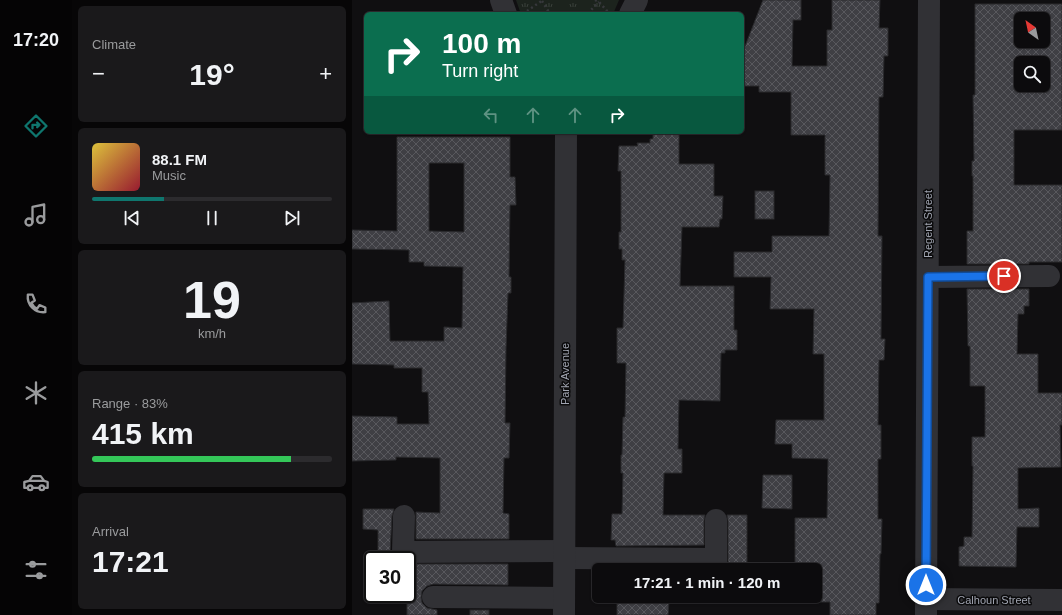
<!DOCTYPE html>
<meta charset="utf-8">
<style>
body{margin:0;font-family:Arial,sans-serif;background:#1a191b;color:#f1f3f6;height:100vh;display:flex;flex-direction:column;font-size:15px;white-space:nowrap}
*{box-sizing:border-box;margin:0}
p{font-size:13px;color:#9a9b9d}
.icon{flex:none;width:22px;height:22px;fill:none;stroke:currentColor;stroke-width:2;stroke-linecap:round;stroke-linejoin:round}
.map{position:relative;flex:1;overflow:hidden}
.sheet{display:flex;flex-direction:column;gap:6px;padding:6px;background:#070607;width:280px}
.sheet>*{flex:none}
.top-card{position:absolute;left:12px;top:12px;width:380px;height:122px;border-radius:6px;box-shadow:0 1px 3px #0004,0 0 0 1px #2c2b2e;background:#0b6e4f;color:#fff;overflow:hidden}
.needle{width:26px;rotate:327deg}
.buttons{position:absolute;left:662px;top:12px;display:grid;gap:8px}
.buttons a{display:grid;place-items:center;width:36px;height:36px;border-radius:6px;background:#0c0b0d;box-shadow:0 1px 3px #0004,0 0 0 1px #2c2b2e;font-size:20px}
.speed{position:absolute;left:12px;top:551px;display:flex;gap:8px;font-size:20px;font-weight:700;text-align:center}
.speed>*{display:grid;place-content:center;width:52px;height:52px;border-radius:50%;background:#0c0b0d;box-shadow:0 1px 3px #0004,0 0 0 1px #2c2b2e;line-height:1}
.speed .limit{border:2px solid #111;border-radius:6px;background:#fff;color:#111}
.pin{position:absolute;display:grid;place-items:center;width:34px;height:34px;color:#fff;margin:-17px;border:2px solid #fff;border-radius:50%;box-shadow:0 1px 4px #0007}
.me{position:absolute;width:44px;margin:-22px;rotate:0deg;stroke-linejoin:round;filter:drop-shadow(0 0 3px #0008)}
.turn{display:flex;align-items:center;gap:14px;height:84px;padding:0 12px;font-size:18px}
.turn .icon{width:52px;height:52px;stroke-width:2.5}
.turn b{display:block;font-size:28px;line-height:34px}
.lanes{display:flex;align-items:center;height:38px;padding:0 12px;background:#0003;justify-content:center;gap:20px;direction:ltr}
.lanes .off{opacity:.35}
.big{font-size:30px;font-weight:700;line-height:1.1}
.sheet .tile{flex:1;display:flex;flex-direction:column;justify-content:center;gap:6px;min-width:0;padding:0 14px;border-radius:6px;background:#1a191b}
.sheet .dial{align-items:center;gap:0}
.dial b{font-size:52px;line-height:1}
.song{display:flex;align-items:center;gap:12px}
.cover{width:48px;height:48px;border-radius:6px;background:linear-gradient(135deg,hsl(50 70% 55%),hsl(350 70% 35%))}
.played{height:4px;border-radius:2px;background:linear-gradient(90deg,#0f766e 30%,#2c2b2e 30%)}
.keys{display:flex;justify-content:space-around;direction:ltr}
.heat{display:flex;justify-content:space-between;align-items:center;font-size:22px;direction:ltr}
.charge{height:6px;border-radius:3px;background:linear-gradient(90deg,#34c759 83%,#2c2b2e 0)}
.trip{position:absolute;left:240px;top:563px;width:230px;height:40px;border-radius:6px;background:#0c0b0d;box-shadow:0 1px 3px #0004,0 0 0 1px #2c2b2e;font-weight:700;line-height:40px;text-align:center}
main{display:flex;flex:1;min-height:0}
.dock{display:flex;flex-direction:column;width:72px;justify-content:space-around;align-items:center;background:#050405;color:#9a9b9d}
.dock .icon{width:28px;height:28px}
.dock .active{color:#0f766e}
.dock b{font-size:18px;color:#f1f3f6}
.map>svg:first-child{display:block}
</style>
<main>
<nav class="dock">
<b>17:20</b>
<svg class="icon active" aria-label="directions" viewBox="0 0 24 24"><path d="M12 3l9 9-9 9-9-9zM9 14v-3h6M13 9l2 2-2 2"/></svg>
<svg class="icon" aria-label="music" viewBox="0 0 24 24"><path d="M9 18V5l10-2v13"/><circle cx="6" cy="18" r="3"/><circle cx="16" cy="16" r="3"/></svg>
<svg class="icon" aria-label="phone" viewBox="0 0 24 24"><path d="M5 4h4l2 5-3 2q2 4 5 5l2-3 5 2v4C11 20 4 13 5 4z"/></svg>
<svg class="icon" aria-label="climate" viewBox="0 0 24 24"><path d="M12 3v18M4 7l16 10M4 17L20 7"/></svg>
<svg class="icon" aria-label="car" viewBox="0 0 24 24"><path d="M5 17H2v-5l4-1 3-4h7l3 4 3 1v5h-3M9 17h6M6 11h13"/><circle cx="7" cy="17" r="2"/><circle cx="17" cy="17" r="2"/></svg>
<svg class="icon" aria-label="filters" viewBox="0 0 24 24"><path d="M4 7h16M4 17h16"/><circle cx="9" cy="7" r="2"/><circle cx="15" cy="17" r="2"/></svg>
</nav>
<section class="sheet">
<div class="tile"><p>Climate</p>
<div class="heat"><a>−</a><b class="big">19°</b><a>+</a></div>
</div>
<div class="tile">
<div class="song"><i class="cover"></i><div><b>88.1 FM</b><p>Music</p></div></div>
<div class="played"></div>
<div class="keys"><svg class="icon" aria-label="previous" viewBox="0 0 24 24"><path d="M18 5L8 12l10 7zM5 5v14"/></svg><svg class="icon" aria-label="pause" viewBox="0 0 24 24"><path d="M8 5v14M16 5v14"/></svg><svg class="icon" aria-label="next" viewBox="0 0 24 24"><path d="M6 5l10 7-10 7zM19 5v14"/></svg></div>
</div>
<div class="tile dial"><b>19</b><p>km/h</p></div>
<div class="tile"><p>Range · 83%</p><b class="big">415 km</b><div class="charge"></div></div>
<div class="tile"><p>Arrival</p><b class="big">17:21</b></div>
</section>
<div class="map">
<svg width="710" height="615" viewBox="0 0 710 615">
<defs>
<pattern id="park-tufts" width="24" height="20" patternUnits="userSpaceOnUse"><rect width="24" height="20" fill="#1c231d"/><path d="M3 7l-1-3M5 7V3M7 7l1-3M15 17l-1-3M17 17v-4M19 17l1-3" fill="none" stroke="#3a403b"/></pattern>
<pattern id="building-cross-hatch" width="8" height="8" patternUnits="userSpaceOnUse"><rect width="8" height="8" fill="#3f3f44"/><path d="M0 0l8 8M0 8l8-8" fill="none" stroke="#58585d"/></pattern>
</defs>
<rect width="100%" height="100%" fill="#100f11"/>
<path fill="url(#park-tufts)" d="M164,0H267L261,14H169Z"/>
<g fill="url(#building-cross-hatch)" stroke="#2a2a2d" fill-rule="evenodd">
<path d="M411,0H449V20H441L440,66H475V30H480V0H528L527,28H536V56H532L531,97H527L526,236H530L529,339H533L532,360H527L526,425H529V459H526V519H530L529,554H528L527,603H524V615H478V602H442L443,596H463V570H443V518H475L476,459L440,458V444H423L424,420H472V354H461L462,309H418L419,277H382V252H420V236H477L478,175H473V135H439V92H407V86H390V54Z"/>
<path d="M623,4H710V130H662V185H710V262H677V264H615V231H621V176H620V161H622L621,95H623ZM669,19H691V41H669ZM669,63H691V85H669Z"/>
<path d="M301,132H327V164H362V196H371L370,219H368L367,227H330L328,286H382V330H385V350H373V353H369L368,401L327,400L326,449H330V473H312L311,515H353L352,520V545L264,546L263,540H259L260,514H270L271,473H269V455H270L271,417H273L274,363H265V328H271L273,260H270V249H267V232H269V171H266L267,146H286L285,143H298V139H301Z"/>
<path d="M45,137H158V177H163L164,205H158L157,277H159V293H156L154,348L153,423H158L157,458H152L151,513L157,514V539H64V512L88,513V458L44,457V460L0,461V416L45,417V424H77L76,392H70V368H42V365L0,364V303L37,301L38,341H92V327L110,328L111,267L72,266V262H57V250L0,249V230L45,231ZM77,163H112V232L77,231Z"/>
<rect x="403" y="191" width="19" height="28"/>
<path d="M615,289H677V306H672V314H666L665,354H686V393H710V425H708L709,467L666,468V509L687,508V527H665L664,567L607,566V547L612,546V537H620L621,466H620V437H633V386H618V346H616Z"/>
<path d="M411,475H440V509L410,508Z"/>
<path d="M11,509H42L40,516L38,552L40,556H26V530L11,529Z"/>
<path d="M375,515H395V570H376V520Z"/>
<path d="M55,564H156V585L81,584L75,586L70,591L69,597L70,603L75,608L85,610V615H55Z"/>
<path d="M263,596H327V602H317L316,615H265V601H263Z"/>
<rect x="373" y="596" width="21" height="6"/>
<rect x="118" y="610" width="19" height="5"/>
</g>
<g fill="none" stroke-linecap="round" stroke-linejoin="round">
<g stroke="#37383c" stroke-width="2.5" stroke-dasharray="2 3" stroke-linecap="butt">
<path d="M243,0L247,2L257,13"/>
<path d="M190,1L198,14"/>
<path d="M175,11L191,0"/>
<path d="M237,14L238,11L247,2"/>
</g>
<g stroke="#313135" stroke-width="22">
<path d="M149,0L154,14"/>
<path d="M278,14L285,0"/>
<path d="M576,277L697,276"/>
<path d="M52,516L51,552L213,551"/>
<path d="M213,558L364,559"/>
<path d="M364,570V520"/>
<path d="M81,597L212,598"/>
<path d="M574,599L710,600"/>
<path d="M212,615L214,132"/>
<path d="M574,615L577,0"/>
</g>
</g>
<g fill="none" stroke-linecap="round" stroke-linejoin="round">
<defs>
<path id="route" d="M574,585L576,277L652,276"/>
</defs>
<use href="#route" stroke="#114b97" stroke-width="10"/>
<use href="#route" stroke="#1a73e8" stroke-width="7"/>
</g>
<g text-anchor="middle" stroke-width="3" stroke-linejoin="round" paint-order="stroke">
<g font-size="11" fill="#a1a5b1" stroke="#0b0b0c">
<text transform="translate(576 224) rotate(-90)" y="4">Regent Street</text>
<text transform="translate(213 374) rotate(-90)" y="4">Park Avenue</text>
<text x="642" y="604">Calhoun Street</text>
</g>
</g>
</svg>
<div class="buttons">
<a><svg class="needle" viewBox="-14 -14 28 28"><path d="M0-13l5 13h-10z" fill="#e53935"/><path d="M0 13l5-13h-10z" fill="#9a9b9d"/></svg></a>
<a><svg class="icon" aria-label="search" viewBox="0 0 24 24"><circle cx="10" cy="10" r="6"/><path d="M15 15l6 6"/></svg></a>
</div>
<div class="speed"><div class="limit">30</div></div>
<div class="pin" style="left:652px;top:276px;background:#d93025"><svg class="icon" aria-label="arrive" viewBox="0 0 24 24"><path d="M6 21V4h12l-3 4 3 4H6"/></svg></div>
<svg class="me" style="left:574px;top:585px" viewBox="-20 -20 40 40"><circle r="17" fill="#1a73e8" stroke="#fff" stroke-width="3"/><path d="M0-11L8 9 0 5-8 9z" fill="#fff"/></svg>
<div class="trip">17:21 · 1 min · 120 m</div>
<div class="top-card">
<div class="turn"><svg class="icon" aria-label="right" viewBox="0 0 24 24"><path d="M7 20v-9h11M14 6l5 5-5 5"/></svg><div><b>100 m</b>Turn right</div></div>
<div class="lanes"><svg class="icon off" aria-label="left" viewBox="0 0 24 24"><path d="M17 20v-9H6M10 6l-5 5 5 5"/></svg><svg class="icon off" aria-label="ahead" viewBox="0 0 24 24"><path d="M12 20V5M6 11l6-6 6 6"/></svg><svg class="icon off" aria-label="ahead" viewBox="0 0 24 24"><path d="M12 20V5M6 11l6-6 6 6"/></svg><svg class="icon" aria-label="right" viewBox="0 0 24 24"><path d="M7 20v-9h11M14 6l5 5-5 5"/></svg></div>
</div>
</div>
</main>
